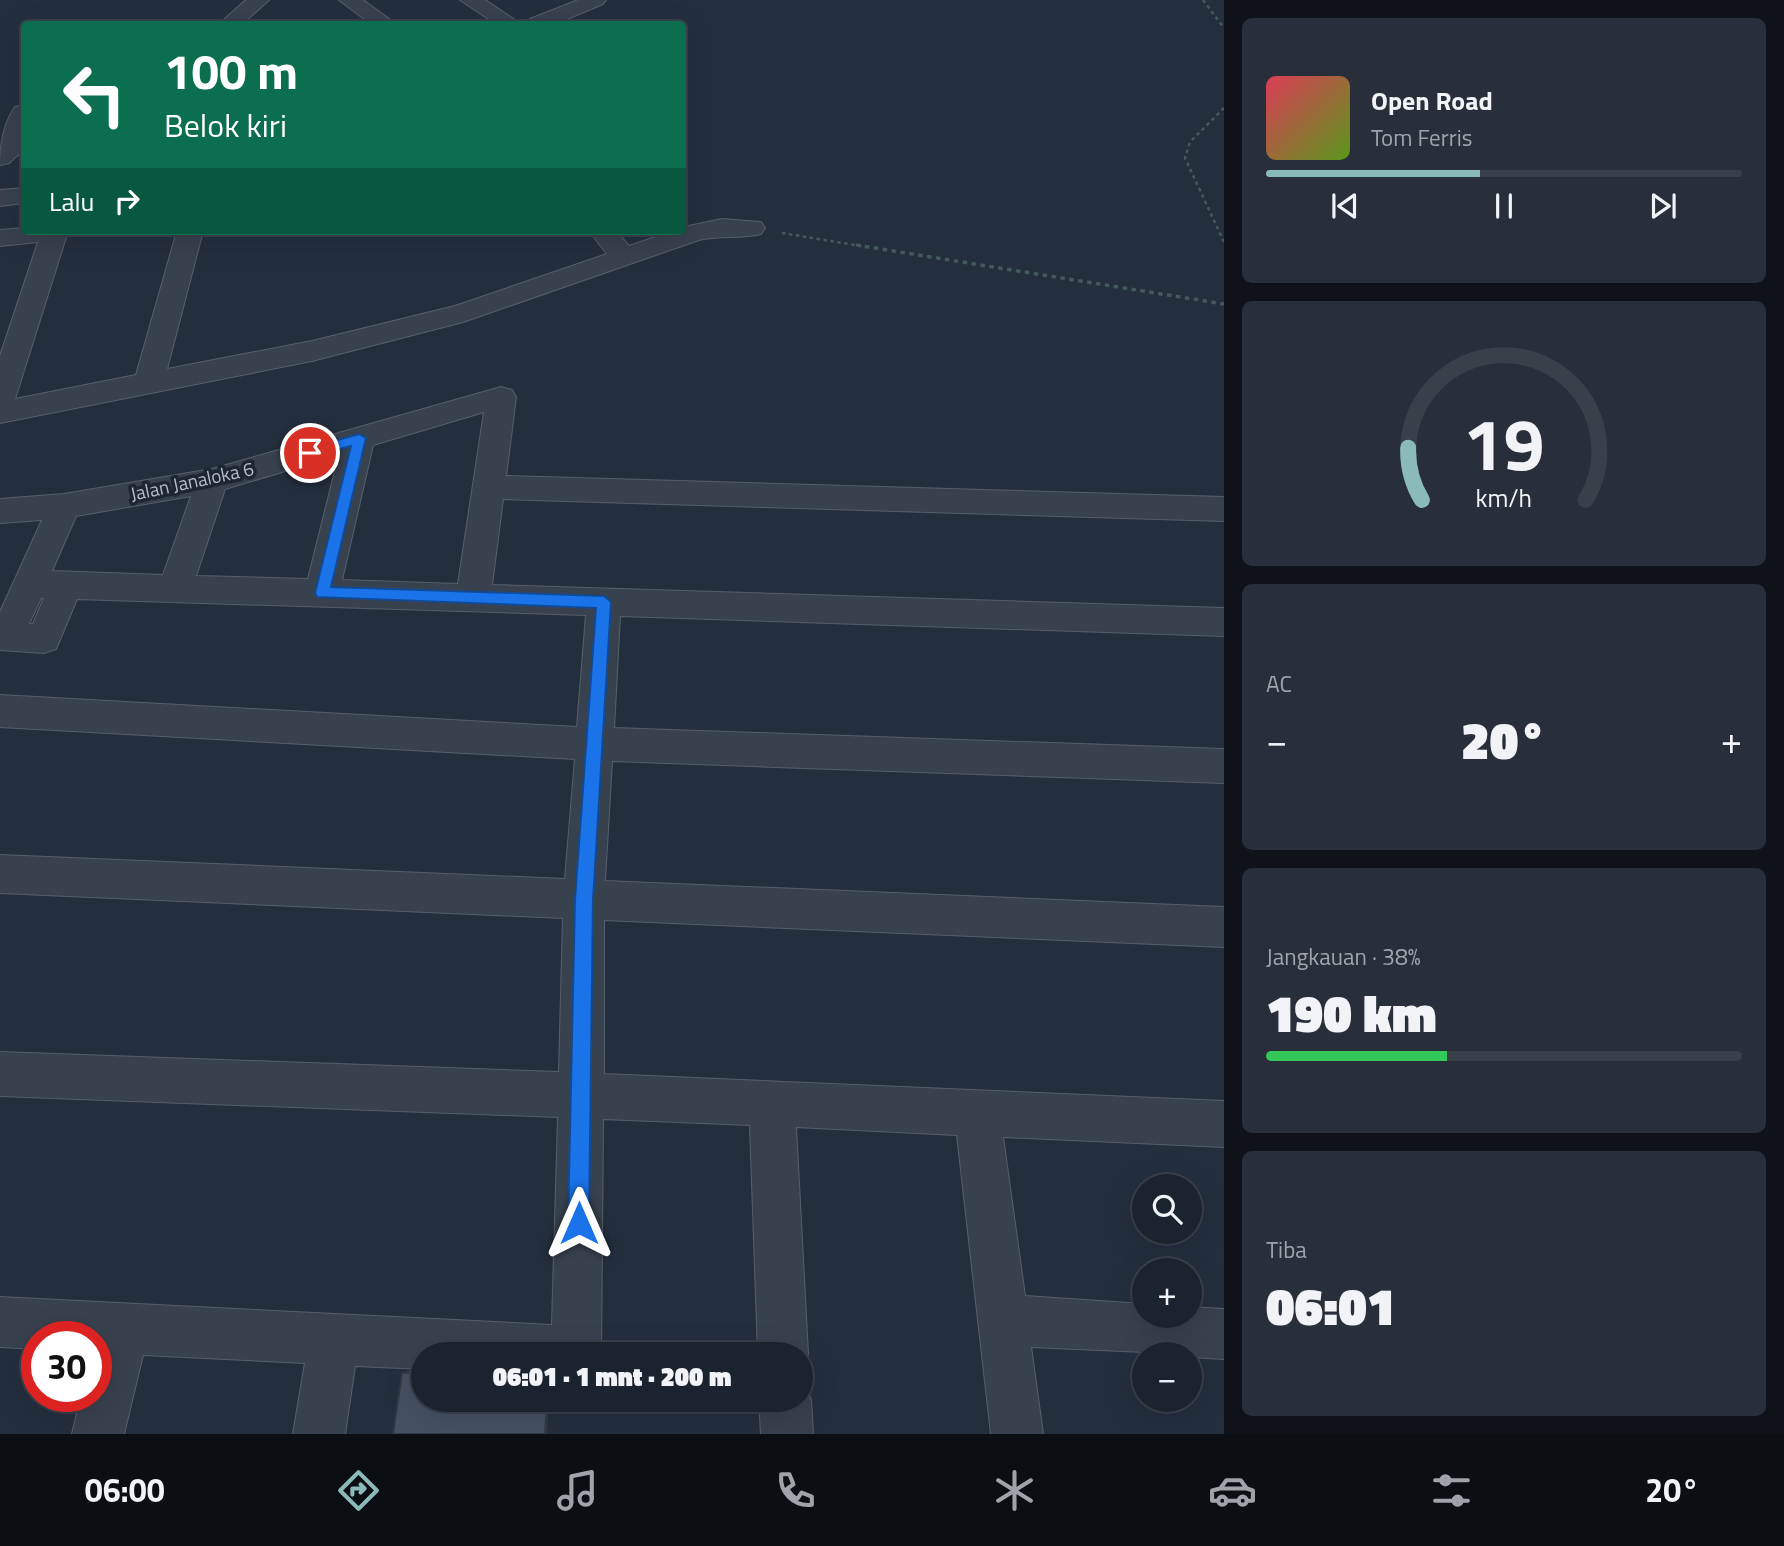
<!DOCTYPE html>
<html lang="id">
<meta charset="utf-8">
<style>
body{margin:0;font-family:"Titillium Web",sans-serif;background:#282f3a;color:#f1f3f6;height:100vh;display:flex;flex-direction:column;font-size:26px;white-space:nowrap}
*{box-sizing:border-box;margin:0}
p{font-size:23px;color:#a0a4aa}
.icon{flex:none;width:38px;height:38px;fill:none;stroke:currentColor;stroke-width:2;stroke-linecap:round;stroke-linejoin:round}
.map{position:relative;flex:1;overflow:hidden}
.drawer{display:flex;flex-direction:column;gap:18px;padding:18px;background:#0f1319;width:560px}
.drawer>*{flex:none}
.guide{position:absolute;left:21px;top:21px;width:665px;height:214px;border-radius:7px;box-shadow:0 7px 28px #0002,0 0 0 2px #39404a;background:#0b6e4f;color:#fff;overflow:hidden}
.controls{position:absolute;left:1132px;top:1174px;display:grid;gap:14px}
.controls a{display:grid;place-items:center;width:70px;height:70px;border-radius:50%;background:#1b232e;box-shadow:0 7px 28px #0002,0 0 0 2px #39404a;font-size:35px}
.speed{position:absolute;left:21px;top:1321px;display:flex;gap:14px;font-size:35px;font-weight:700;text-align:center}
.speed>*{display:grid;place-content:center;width:91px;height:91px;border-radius:50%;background:#1b232e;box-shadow:0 7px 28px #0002,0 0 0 2px #39404a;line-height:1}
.speed .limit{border:10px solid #d22;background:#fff;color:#111}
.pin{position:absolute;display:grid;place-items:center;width:60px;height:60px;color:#fff;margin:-30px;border:4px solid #fff;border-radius:50%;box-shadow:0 2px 7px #0007}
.me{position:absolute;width:77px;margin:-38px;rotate:0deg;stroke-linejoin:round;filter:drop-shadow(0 0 5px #0008)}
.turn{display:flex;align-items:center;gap:24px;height:147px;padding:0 28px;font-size:32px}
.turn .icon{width:91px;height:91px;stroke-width:2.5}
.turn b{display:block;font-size:49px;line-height:60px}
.then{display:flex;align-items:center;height:66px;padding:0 28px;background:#0003;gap:14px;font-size:26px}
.big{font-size:52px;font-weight:800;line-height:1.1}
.drawer .card{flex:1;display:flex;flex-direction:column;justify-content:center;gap:10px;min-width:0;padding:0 24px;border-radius:10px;background:#282f3a}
.drawer .dial{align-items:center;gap:0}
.dial svg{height:182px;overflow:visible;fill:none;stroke:#39404a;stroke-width:7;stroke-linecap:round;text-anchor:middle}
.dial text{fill:#f1f3f6;stroke:none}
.song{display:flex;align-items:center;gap:21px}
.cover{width:84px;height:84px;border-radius:10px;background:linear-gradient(135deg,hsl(350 70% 55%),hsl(90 70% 35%))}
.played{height:7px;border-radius:4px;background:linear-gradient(90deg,#8bbbb9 45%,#39404a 45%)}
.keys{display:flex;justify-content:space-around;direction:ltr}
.heat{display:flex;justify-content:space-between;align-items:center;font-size:38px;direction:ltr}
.charge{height:10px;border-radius:5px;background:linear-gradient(90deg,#34c759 38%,#39404a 0)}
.trip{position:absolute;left:411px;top:1342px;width:402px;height:70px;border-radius:35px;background:#1b232e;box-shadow:0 7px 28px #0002,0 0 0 2px #39404a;font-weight:800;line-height:70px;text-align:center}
.menu{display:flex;height:112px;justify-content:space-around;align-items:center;background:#0b0e12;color:#a0a4aa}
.menu .icon{width:49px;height:49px}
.menu .current{color:#8bbbb9}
.menu b{font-size:32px;color:#f1f3f6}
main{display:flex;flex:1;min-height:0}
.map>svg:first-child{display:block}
</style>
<main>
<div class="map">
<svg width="1224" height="1434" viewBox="0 0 1224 1434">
<rect width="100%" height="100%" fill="#242f3e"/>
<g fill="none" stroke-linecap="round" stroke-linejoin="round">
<defs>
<g id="minor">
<path d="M246,0H269L242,24H219Z"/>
<path d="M339,0H363L396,24H371Z"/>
<path d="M460,0H485L521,24H496Z"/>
<path d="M578,0H606L603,4L555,24H527L530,19Z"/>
<path d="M24,105L22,151L9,163L0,165C0,146 3,124 15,107Z"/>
<path d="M24,188V203L0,206V190Z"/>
<path d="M722,219L761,222L765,228L761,234C741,239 720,235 699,240L463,322L312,361L0,423V356L38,242L0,246V230L24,228V231H68L15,399L136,375L177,231H203L167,369L312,341L455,306L607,254L589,231H616L629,246L673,231H682L684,227Z"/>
<path d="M501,387L512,390L516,397L506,476L1224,497V521L503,499L492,585L1224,608V636L620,616L614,728L1224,749V783L612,761L605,881L1224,907V947L604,920V1074L1224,1101V1147L1003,1137L1025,1296L1144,1304V1316H1190V1307L1224,1309V1359L1190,1357V1354L1031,1347L1043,1434H991L957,1135L796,1127L808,1354L802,1371V1354H758L750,1125L603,1119L601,1354H424V1369L355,1366L345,1434H293L305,1363L143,1355L124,1434H72L81,1396H96V1337H37V1349L0,1347V1297L552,1325L558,1117L0,1096V1052L559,1072L563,918L0,893V855L565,879L575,759L0,727V695L577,727L586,615L77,599L56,649L44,653L0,650V612L42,520L0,523V499L64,494L212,469ZM484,412L458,584L342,580L373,445ZM339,455L308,579L196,576L225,489ZM191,496L163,575L52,571L76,516ZM41,598H44L33,624H29Z"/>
<path d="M802,1381L811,1400L813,1434H761L759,1400H802Z"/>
</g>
</defs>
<use href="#minor" stroke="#565f6c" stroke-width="2"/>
<g stroke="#44595c" stroke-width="2.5" stroke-dasharray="3.5 3.5" stroke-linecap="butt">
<path d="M1203,0L1224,28"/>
<path d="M1224,108L1190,142L1185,158L1224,242"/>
<path d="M782,233L867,247"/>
</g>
<path stroke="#44595c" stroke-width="3.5" stroke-dasharray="4.5 4.5" stroke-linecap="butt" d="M856,245L1224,304"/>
<use href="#minor" fill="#38414e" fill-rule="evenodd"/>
</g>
<path fill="#3b4654" d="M424,1368V1400H495L549,1404L547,1434H393L402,1373L408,1371H419L421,1369Z"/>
<path fill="#303945" d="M549,1404L547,1434H545L547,1406Z"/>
<path fill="#455162" stroke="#303945" stroke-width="2" d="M421,1369H424V1400H467V1401L547,1406L545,1434H393L402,1373H418Z"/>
<path fill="#1a73e8" stroke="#114b97" stroke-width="2" d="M359,434L366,438L331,587L604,596L611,602L593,900L589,1223L586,1231L579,1234L571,1231L568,1223L575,900L596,608L317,597L315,593L351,446L310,457L303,453L305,449Z"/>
<g text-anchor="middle" stroke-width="7" stroke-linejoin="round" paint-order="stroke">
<g font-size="19" fill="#b4bcc9" stroke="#1d2633">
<text transform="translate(192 481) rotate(-12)" y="7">Jalan Janaloka 6</text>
</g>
</g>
</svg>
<div class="controls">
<a><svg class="icon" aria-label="search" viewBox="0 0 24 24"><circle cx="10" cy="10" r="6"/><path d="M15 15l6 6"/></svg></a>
<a>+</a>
<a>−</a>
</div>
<div class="speed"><div class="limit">30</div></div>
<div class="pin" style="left:310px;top:453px;background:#d93025"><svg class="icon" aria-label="arrive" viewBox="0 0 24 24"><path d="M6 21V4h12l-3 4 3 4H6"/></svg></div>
<svg class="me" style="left:579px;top:1223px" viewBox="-20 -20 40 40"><path d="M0-17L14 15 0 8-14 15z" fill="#1a73e8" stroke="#fff" stroke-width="4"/></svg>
<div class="trip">06:01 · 1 mnt · 200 m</div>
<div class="guide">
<div class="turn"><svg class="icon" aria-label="left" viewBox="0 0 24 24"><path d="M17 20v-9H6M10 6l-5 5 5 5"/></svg><div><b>100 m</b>Belok kiri</div></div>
<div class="then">Lalu<svg class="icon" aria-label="right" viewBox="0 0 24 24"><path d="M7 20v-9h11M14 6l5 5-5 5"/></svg></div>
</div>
</div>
<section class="drawer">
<div class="card">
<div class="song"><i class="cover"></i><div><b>Open Road</b><p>Tom Ferris</p></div></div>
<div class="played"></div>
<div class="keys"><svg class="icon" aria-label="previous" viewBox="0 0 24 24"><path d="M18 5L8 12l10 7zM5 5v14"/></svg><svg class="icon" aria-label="pause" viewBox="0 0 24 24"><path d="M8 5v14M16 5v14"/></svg><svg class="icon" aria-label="next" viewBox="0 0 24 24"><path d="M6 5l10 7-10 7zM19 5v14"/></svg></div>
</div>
<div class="card dial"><svg viewBox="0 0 100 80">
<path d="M14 69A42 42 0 1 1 86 69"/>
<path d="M14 69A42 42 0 0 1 8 46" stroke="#8bbbb9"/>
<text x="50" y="56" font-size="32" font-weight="700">19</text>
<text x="50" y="72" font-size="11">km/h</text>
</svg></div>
<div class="card"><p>AC</p>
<div class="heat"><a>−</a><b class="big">20°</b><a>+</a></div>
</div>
<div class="card"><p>Jangkauan · 38%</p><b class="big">190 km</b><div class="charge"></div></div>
<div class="card"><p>Tiba</p><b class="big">06:01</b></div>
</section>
</main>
<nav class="menu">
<b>06:00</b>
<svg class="icon current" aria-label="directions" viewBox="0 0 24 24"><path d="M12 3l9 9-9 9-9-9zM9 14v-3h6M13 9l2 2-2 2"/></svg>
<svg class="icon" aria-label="music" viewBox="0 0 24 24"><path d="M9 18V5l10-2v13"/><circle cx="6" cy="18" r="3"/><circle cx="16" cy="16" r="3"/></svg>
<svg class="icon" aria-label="phone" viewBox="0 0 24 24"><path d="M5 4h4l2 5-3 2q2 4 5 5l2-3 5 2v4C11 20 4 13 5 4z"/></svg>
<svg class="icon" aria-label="climate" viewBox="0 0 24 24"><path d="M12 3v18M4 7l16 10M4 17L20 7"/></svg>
<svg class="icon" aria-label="car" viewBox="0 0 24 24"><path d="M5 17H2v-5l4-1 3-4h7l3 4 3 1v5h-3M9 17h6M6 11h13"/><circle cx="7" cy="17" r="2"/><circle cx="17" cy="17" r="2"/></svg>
<svg class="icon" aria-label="filters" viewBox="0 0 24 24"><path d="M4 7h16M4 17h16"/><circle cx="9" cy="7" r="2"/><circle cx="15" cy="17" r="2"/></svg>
<b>20°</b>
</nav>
